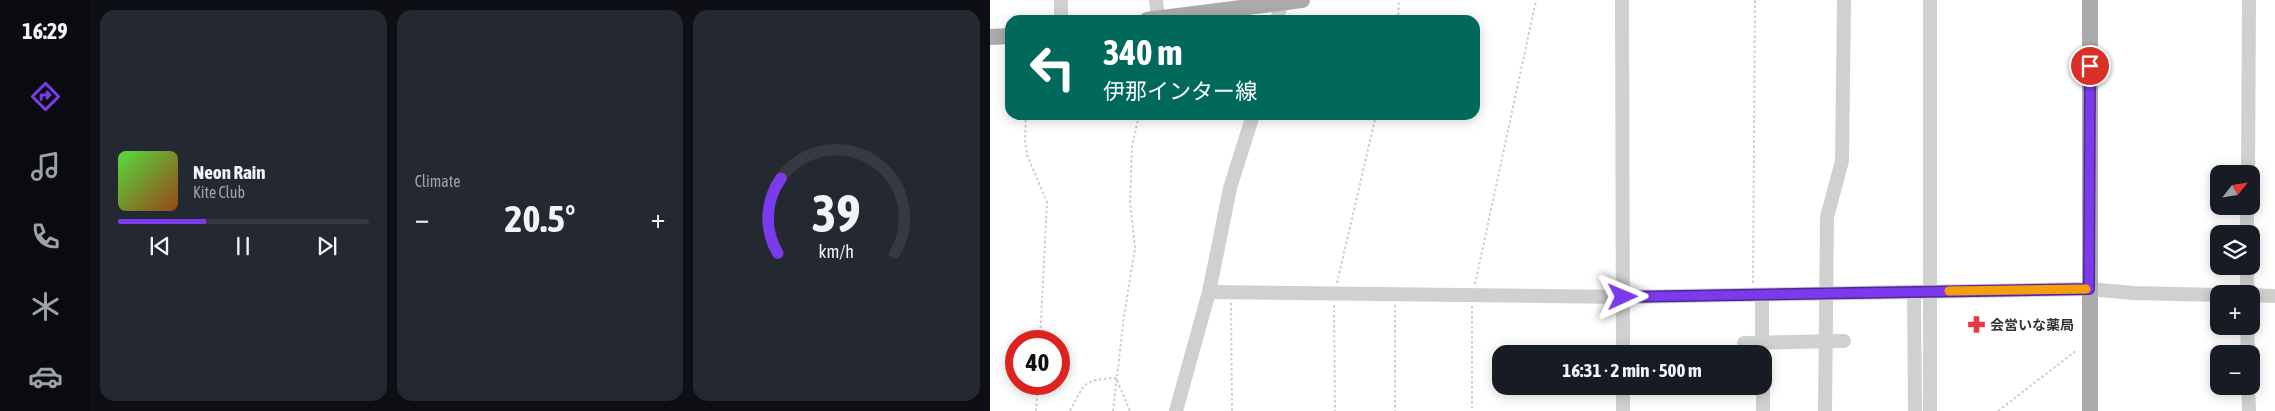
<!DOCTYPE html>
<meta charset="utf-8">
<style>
body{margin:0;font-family:"Asap Condensed","Noto Sans JP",sans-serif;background:#242831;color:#f1f3f6;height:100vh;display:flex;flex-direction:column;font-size:19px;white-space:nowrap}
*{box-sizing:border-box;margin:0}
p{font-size:16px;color:#9ea1a6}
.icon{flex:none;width:28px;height:28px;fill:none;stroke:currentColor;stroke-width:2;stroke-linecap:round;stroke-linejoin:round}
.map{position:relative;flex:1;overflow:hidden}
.sheet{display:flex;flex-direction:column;gap:10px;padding:10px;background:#0d0f14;width:900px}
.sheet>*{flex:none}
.guide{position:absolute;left:15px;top:15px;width:475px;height:105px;border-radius:15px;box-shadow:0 2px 12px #0003;background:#00695c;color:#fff;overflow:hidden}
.needle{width:32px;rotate:60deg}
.controls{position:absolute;left:1220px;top:165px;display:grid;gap:10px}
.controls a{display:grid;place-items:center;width:50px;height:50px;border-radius:10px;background:#171b24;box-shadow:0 2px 12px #0003;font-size:25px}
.speed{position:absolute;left:15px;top:330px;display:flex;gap:10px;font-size:25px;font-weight:700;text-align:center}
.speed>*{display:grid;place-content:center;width:65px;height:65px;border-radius:50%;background:#171b24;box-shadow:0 2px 12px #0003;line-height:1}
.speed .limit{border:8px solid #d22;background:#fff;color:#111}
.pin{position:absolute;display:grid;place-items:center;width:42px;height:42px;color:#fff;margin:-21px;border:2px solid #fff;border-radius:50%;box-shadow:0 1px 5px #0007}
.me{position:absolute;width:55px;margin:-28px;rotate:89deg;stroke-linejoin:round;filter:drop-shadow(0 0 4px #0008)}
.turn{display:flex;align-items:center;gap:18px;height:105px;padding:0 15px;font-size:22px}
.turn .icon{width:65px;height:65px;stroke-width:2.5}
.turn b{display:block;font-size:35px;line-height:42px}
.big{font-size:38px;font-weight:700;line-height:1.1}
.sheet .widget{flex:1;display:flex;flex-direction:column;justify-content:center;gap:8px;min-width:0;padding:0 18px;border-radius:15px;background:#242831}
.sheet .dial{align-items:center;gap:0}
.dial svg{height:130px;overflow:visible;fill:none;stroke:#363941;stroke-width:7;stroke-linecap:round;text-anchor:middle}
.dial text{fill:#f1f3f6;stroke:none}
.song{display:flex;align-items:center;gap:15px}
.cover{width:60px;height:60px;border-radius:8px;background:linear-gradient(135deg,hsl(110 70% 55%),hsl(20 70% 35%))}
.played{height:5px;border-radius:2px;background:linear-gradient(90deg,#7c3aed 35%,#363941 35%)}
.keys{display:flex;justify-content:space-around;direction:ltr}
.heat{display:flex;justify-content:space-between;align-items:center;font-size:28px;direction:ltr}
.sheet .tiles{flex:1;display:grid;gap:10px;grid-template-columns:repeat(3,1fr)}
.trip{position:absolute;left:502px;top:345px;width:280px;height:50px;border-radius:15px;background:#171b24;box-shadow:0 2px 12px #0003;font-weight:700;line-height:50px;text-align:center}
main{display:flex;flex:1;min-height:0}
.tab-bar{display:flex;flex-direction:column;width:90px;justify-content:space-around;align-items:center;background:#090b0e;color:#9ea1a6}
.tab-bar .icon{width:35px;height:35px}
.tab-bar .on{color:#7c3aed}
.tab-bar b{font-size:22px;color:#f1f3f6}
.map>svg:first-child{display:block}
</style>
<main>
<nav class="tab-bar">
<b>16:29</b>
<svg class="icon on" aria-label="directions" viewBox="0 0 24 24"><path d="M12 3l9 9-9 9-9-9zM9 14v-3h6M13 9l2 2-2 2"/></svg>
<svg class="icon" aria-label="music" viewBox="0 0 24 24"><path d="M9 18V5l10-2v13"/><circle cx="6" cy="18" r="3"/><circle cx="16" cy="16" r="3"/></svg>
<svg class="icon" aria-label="phone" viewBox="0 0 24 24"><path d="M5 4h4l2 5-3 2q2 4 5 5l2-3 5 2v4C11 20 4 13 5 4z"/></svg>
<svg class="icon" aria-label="climate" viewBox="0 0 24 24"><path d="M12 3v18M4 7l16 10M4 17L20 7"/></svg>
<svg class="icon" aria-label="car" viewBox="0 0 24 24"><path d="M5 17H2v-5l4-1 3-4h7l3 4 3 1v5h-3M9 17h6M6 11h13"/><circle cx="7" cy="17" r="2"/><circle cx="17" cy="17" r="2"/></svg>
</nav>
<section class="sheet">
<div class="tiles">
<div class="widget">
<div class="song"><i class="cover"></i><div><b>Neon Rain</b><p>Kite Club</p></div></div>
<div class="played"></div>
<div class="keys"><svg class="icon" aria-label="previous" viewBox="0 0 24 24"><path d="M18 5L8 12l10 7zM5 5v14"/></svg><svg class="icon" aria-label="pause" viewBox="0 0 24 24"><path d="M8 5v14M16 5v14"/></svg><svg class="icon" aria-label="next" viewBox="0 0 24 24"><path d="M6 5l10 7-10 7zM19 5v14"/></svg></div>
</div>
<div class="widget"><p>Climate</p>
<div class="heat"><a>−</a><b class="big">20.5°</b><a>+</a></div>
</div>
<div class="widget dial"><svg viewBox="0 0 100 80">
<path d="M14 69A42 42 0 1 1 86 69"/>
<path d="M14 69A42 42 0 0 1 16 23" stroke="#7c3aed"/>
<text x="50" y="56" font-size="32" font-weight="700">39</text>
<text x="50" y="72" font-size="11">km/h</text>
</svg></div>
</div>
</section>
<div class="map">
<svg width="1285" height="411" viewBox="0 0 1285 411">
<rect width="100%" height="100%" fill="#fff"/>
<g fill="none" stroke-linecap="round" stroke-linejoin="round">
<g stroke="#cdcdcd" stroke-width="2" stroke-dasharray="2.5 2.5" stroke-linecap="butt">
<path d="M408,20L409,0"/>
<path d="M36,115L35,140L37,155L57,202L50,341"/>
<path d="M347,283L386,115"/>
<path d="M763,283L765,0"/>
<path d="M485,284L546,0"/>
<path d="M241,303L242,411"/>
<path d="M344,305L345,411"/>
<path d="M405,305V411"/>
<path d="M482,306V411"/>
<path d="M46,411L48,384"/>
<path d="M80,411C95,383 92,380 126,378L140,411"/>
<path d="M123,411L134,316L145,248L140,201L142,147L149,115"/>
<path d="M1008,411L1087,350"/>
</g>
<g stroke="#d0d0d0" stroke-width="14">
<path d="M166,0L168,18"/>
<path d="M632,0L633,354"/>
<path d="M71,20V0"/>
<path d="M287,20L292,0"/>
<path d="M1258,174L1259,0"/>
<path d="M1257,234V206"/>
<path d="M219,292L633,297L1099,289L1143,293L1229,295"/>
<path d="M924,292L925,411"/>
<path d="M1257,294V266"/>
<path d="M772,295V354"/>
<path d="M1261,295L1285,296"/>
<path d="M1257,326L1258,354"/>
<path d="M754,343L854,341"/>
<path d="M773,386V411"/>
<path d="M1258,386L1259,411"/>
<path d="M186,411L219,292L240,188L263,115"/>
<path d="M633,411V386"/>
<path d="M835,411L837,217L852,161L854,0"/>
<path d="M940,411V0"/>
</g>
<g stroke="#ababab" stroke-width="16">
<path d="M157,20L312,0"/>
<path d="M0,37L20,36"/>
<path d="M1100,411V0"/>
</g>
</g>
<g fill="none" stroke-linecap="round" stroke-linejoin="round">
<defs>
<path id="route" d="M633,297L1099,289L1100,66"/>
</defs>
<use href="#route" stroke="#51269a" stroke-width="12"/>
<use href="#route" stroke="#7c3aed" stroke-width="9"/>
<path stroke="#f59e0b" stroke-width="9" d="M959,291L1096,289"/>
</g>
<defs>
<symbol id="pharmacy-bare" viewBox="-9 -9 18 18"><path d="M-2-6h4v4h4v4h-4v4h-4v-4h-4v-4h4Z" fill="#e63946" stroke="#fff" stroke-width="2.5" paint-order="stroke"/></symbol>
</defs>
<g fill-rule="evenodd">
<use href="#pharmacy-bare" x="974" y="312" width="25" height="25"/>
</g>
<g text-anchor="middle" stroke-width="5" stroke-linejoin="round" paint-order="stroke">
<g font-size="14" font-weight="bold" fill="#333" stroke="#fff" text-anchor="start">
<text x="1000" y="330">会営いな薬局</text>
</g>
</g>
</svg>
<div class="controls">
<a><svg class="needle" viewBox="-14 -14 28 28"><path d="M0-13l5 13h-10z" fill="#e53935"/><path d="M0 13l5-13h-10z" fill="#9ea1a6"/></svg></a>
<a><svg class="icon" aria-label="layers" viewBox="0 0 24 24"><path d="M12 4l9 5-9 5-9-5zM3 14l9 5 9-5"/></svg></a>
<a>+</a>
<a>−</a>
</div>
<div class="speed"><div class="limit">40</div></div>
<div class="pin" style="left:1100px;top:66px;background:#d93025"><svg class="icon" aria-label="arrive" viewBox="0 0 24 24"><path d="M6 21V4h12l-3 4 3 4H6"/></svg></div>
<svg class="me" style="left:633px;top:297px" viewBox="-20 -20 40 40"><path d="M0-17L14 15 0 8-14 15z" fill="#7c3aed" stroke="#fff" stroke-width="4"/></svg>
<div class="trip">16:31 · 2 min · 500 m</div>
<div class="guide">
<div class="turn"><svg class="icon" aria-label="left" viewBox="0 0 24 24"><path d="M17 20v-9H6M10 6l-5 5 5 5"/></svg><div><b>340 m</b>伊那インター線</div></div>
</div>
</div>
</main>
